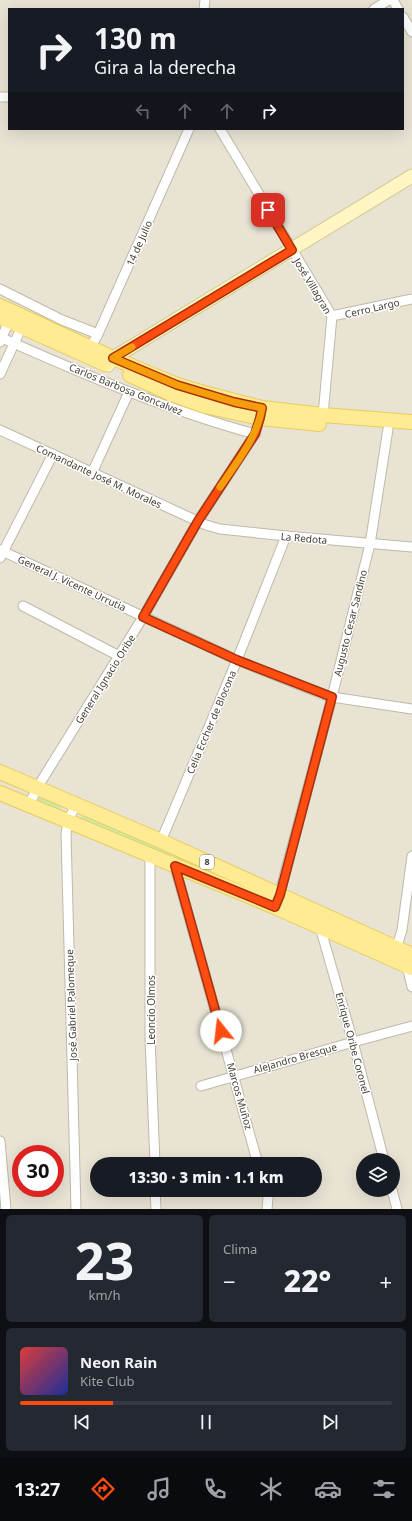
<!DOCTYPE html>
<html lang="es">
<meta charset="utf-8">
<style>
body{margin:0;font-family:"Noto Sans",sans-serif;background:#242831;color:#f1f3f6;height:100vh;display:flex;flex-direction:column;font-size:15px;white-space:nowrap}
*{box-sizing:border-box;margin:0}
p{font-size:13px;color:#9ea1a6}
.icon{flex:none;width:22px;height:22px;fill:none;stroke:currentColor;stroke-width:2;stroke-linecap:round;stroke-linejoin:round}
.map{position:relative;height:1209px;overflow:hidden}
.details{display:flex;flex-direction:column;gap:6px;padding:6px;background:#0d0f14;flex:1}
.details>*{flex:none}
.guide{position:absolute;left:8px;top:8px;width:396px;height:122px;border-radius:0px;box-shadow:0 4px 16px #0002;background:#171b24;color:#f1f3f6;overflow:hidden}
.tools{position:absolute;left:356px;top:1153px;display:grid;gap:8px}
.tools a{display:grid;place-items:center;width:44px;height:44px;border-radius:50%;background:#171b24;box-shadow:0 4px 16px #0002;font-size:20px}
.speed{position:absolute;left:12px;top:1145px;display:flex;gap:8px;font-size:20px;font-weight:700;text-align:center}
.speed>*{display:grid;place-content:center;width:52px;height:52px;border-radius:50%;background:#171b24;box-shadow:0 4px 16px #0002;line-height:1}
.speed .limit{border:6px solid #d22;background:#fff;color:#111}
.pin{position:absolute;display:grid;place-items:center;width:34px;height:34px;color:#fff;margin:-17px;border-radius:8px;box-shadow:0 2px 6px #0006}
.me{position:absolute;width:44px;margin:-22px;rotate:344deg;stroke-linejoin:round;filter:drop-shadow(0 0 3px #0008)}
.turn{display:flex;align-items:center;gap:14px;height:84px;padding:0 20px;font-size:18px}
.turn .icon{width:52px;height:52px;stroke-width:2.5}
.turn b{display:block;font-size:28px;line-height:34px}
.lanes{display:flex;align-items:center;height:38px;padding:0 20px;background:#0003;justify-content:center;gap:20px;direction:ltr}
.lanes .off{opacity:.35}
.big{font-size:30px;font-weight:800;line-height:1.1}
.details .card{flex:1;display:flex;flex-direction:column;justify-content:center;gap:6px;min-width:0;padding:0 14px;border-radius:6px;background:#242831}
.details .dial{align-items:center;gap:0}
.dial b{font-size:52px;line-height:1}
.song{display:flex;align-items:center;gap:12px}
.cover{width:48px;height:48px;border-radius:6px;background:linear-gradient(135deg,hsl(0 70% 55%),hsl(230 70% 35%))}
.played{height:4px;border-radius:2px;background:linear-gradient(90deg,#ff4c11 25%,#363941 25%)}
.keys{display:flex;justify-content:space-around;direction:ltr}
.heat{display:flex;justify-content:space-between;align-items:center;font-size:22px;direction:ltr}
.details .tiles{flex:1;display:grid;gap:6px;grid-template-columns:1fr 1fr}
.card:last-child{grid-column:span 2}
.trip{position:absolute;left:90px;top:1157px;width:232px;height:40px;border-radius:20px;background:#171b24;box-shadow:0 4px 16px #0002;font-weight:800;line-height:40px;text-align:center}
.tabs{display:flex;height:64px;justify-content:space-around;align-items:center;background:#090b0e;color:#9ea1a6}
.tabs .icon{width:28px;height:28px}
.tabs .selected{color:#ff4c11}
.tabs b{font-size:18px;color:#f1f3f6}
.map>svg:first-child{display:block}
</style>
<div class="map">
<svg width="412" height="1209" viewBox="0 0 412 1209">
<rect width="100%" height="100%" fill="#f3f1e5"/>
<path fill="#e8e3d3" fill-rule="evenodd" d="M0,0H412V1209H0ZM9,9H403V129H9ZM21,1154H55V1188H21ZM363,1160H393V1190H363ZM97,1164H315V1190H97Z"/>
<g fill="#c8eaac">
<path d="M37,794L62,805L59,811L34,800Z"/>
<path d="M84,813L268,896L267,899L80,819Z"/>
</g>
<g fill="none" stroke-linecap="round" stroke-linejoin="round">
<defs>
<g id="street">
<path d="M393,0L398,9"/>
<path d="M204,9L205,0"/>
<path d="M374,9L389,0"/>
<path d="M403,17L412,32"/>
<path d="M0,97H9"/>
<path d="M220,129L332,316L323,415"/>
<path d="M0,289L62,320L98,334"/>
<path d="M332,316L412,299"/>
<path d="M0,337C83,374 167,410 255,434"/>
<path d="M0,342L11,316"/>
<path d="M88,352L98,334L189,129"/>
<path d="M0,374L24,322"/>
<path d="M0,430L206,525L220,529L286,536L412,547"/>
<path d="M92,473L129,392"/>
<path d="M0,550L237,660L322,694L332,697L412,709"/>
<path d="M0,558L53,454"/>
<path d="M23,606L119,656"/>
<path d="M76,804L68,821L66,834L76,1209"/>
<path d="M29,805L37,788L143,617L198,521L255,434L261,413"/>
<path d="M161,841L237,660L286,536"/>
<path d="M150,855V1037L155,1164"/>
<path d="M175,867L258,1164"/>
<path d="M278,900L332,697L370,544L388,429"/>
<path d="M320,927L353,1042L384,1160"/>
<path d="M395,953L402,930L412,856"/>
<path d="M408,963L407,966L412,987"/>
<path d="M201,1086L353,1042L412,1026"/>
<path d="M0,1141L6,1209"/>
<path d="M155,1190L156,1209"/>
<path d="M266,1190L268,1198L267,1209"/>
<path d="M392,1190L397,1209"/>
</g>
<path id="secondary" d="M108,365L113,358L412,176"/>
<g id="primary">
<path d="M0,306L113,358L177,385L204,393L262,408L323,415L412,422"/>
<path d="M0,317L105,364"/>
<path d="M130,375L171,394L205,406L260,418L319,424"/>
<path d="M0,772L161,841L412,955"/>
<path d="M0,793L275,907L412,968"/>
</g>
</defs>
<use href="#street" stroke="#bfb9a8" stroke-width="11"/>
<use href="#secondary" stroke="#d6ca93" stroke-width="15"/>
<use href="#primary" stroke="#e8cc5e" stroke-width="16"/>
<use href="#street" stroke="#fff" stroke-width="9"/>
<use href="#secondary" stroke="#fff6c4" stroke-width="13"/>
<use href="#primary" stroke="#ffeb93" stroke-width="14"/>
</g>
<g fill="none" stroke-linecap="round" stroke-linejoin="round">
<defs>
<path id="route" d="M221,1031L175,866L275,907L280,895L332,697L237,660L143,617L198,521L255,434L260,418L262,408L234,402L177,385L113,358L292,250L268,210"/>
</defs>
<use href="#route" stroke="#a6310b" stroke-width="10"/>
<use href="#route" stroke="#ff4c11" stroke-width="7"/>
<path stroke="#f59e0b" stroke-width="7" d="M132,347L113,358L177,385L234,402L262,408C257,438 237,462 220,487"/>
</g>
<g text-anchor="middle" stroke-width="3" stroke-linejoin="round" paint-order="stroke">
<rect fill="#fff" stroke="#7e7a72" stroke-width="1" x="200" y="855" width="14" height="14" rx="3"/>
<g font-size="9" font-weight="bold" fill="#464135">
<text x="207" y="865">8</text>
</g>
<g font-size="10" fill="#464135" stroke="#fff">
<text transform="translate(139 243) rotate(-66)" y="4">14 de Julio</text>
<text transform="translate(313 286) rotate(59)" y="4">José Villagran</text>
<text transform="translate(372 308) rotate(-13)" y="4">Cerro Largo</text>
<text transform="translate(126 389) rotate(22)" y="4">Carlos Barbosa Goncalvez</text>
<text transform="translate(99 476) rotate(25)" y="4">Comandante José M. Morales</text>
<text transform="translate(304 538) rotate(5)" y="4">La Redota</text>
<text transform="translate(72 583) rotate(25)" y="4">General J. Vicente Urrutia</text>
<text transform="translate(350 623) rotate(-76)" y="4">Augusto Cesar Sandino</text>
<text transform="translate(105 679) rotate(-58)" y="4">General Ignacio Oribe</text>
<text transform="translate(211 722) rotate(-67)" y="4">Celia Eccher de Blocona</text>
<text transform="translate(71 1005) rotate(-92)" y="4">José Gabriel Palomeque</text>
<text transform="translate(151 1010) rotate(-90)" y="4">Leoncio Olmos</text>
<text transform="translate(353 1043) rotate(75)" y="4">Enrique Oribe Coronel</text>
<text transform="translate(295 1058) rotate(-16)" y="4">Alejandro Bresque</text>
<text transform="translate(240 1096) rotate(74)" y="4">Marcos Muñoz</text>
</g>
</g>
</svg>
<div class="tools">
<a><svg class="icon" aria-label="layers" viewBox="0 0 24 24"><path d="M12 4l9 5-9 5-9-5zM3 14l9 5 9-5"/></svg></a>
</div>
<div class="speed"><div class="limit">30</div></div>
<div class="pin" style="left:268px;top:210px;background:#d93025"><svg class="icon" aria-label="arrive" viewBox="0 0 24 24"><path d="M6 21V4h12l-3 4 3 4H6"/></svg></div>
<svg class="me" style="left:221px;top:1031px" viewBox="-20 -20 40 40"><circle r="19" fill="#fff"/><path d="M0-13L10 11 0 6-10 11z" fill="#ff4c11"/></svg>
<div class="trip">13:30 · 3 min · 1.1 km</div>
<div class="guide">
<div class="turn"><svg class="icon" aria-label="right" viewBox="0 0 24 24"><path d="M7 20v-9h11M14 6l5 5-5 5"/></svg><div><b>130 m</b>Gira a la derecha</div></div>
<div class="lanes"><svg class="icon off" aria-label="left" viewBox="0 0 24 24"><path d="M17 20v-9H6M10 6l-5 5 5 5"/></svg><svg class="icon off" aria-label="ahead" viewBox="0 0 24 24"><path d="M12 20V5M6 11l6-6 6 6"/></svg><svg class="icon off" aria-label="ahead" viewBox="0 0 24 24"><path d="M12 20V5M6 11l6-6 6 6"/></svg><svg class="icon" aria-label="right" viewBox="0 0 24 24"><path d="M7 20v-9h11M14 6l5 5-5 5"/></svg></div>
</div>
</div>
<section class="details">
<div class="tiles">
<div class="card dial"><b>23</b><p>km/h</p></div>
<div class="card"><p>Clima</p>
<div class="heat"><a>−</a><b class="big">22°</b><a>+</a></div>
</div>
<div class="card">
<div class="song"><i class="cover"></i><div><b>Neon Rain</b><p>Kite Club</p></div></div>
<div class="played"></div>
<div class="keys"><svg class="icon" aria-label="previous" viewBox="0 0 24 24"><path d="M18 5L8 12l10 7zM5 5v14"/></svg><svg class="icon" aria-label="pause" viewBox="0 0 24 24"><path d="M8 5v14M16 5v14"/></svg><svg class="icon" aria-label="next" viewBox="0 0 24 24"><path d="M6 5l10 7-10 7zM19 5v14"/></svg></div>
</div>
</div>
</section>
<nav class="tabs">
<b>13:27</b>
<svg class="icon selected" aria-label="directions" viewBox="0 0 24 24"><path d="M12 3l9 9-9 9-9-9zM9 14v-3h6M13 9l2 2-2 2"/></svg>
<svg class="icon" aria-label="music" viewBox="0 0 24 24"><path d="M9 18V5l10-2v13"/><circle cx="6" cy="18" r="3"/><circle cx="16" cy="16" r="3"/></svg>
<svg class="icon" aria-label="phone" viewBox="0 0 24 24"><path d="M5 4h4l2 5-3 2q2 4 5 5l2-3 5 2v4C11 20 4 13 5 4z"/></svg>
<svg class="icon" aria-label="climate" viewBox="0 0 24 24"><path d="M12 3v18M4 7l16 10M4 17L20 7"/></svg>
<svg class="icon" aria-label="car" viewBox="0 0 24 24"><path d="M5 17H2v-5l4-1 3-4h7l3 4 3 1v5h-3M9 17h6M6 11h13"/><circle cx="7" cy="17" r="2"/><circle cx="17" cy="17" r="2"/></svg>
<svg class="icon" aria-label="filters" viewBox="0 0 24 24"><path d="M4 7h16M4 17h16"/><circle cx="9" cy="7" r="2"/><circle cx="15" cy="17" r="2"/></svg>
</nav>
